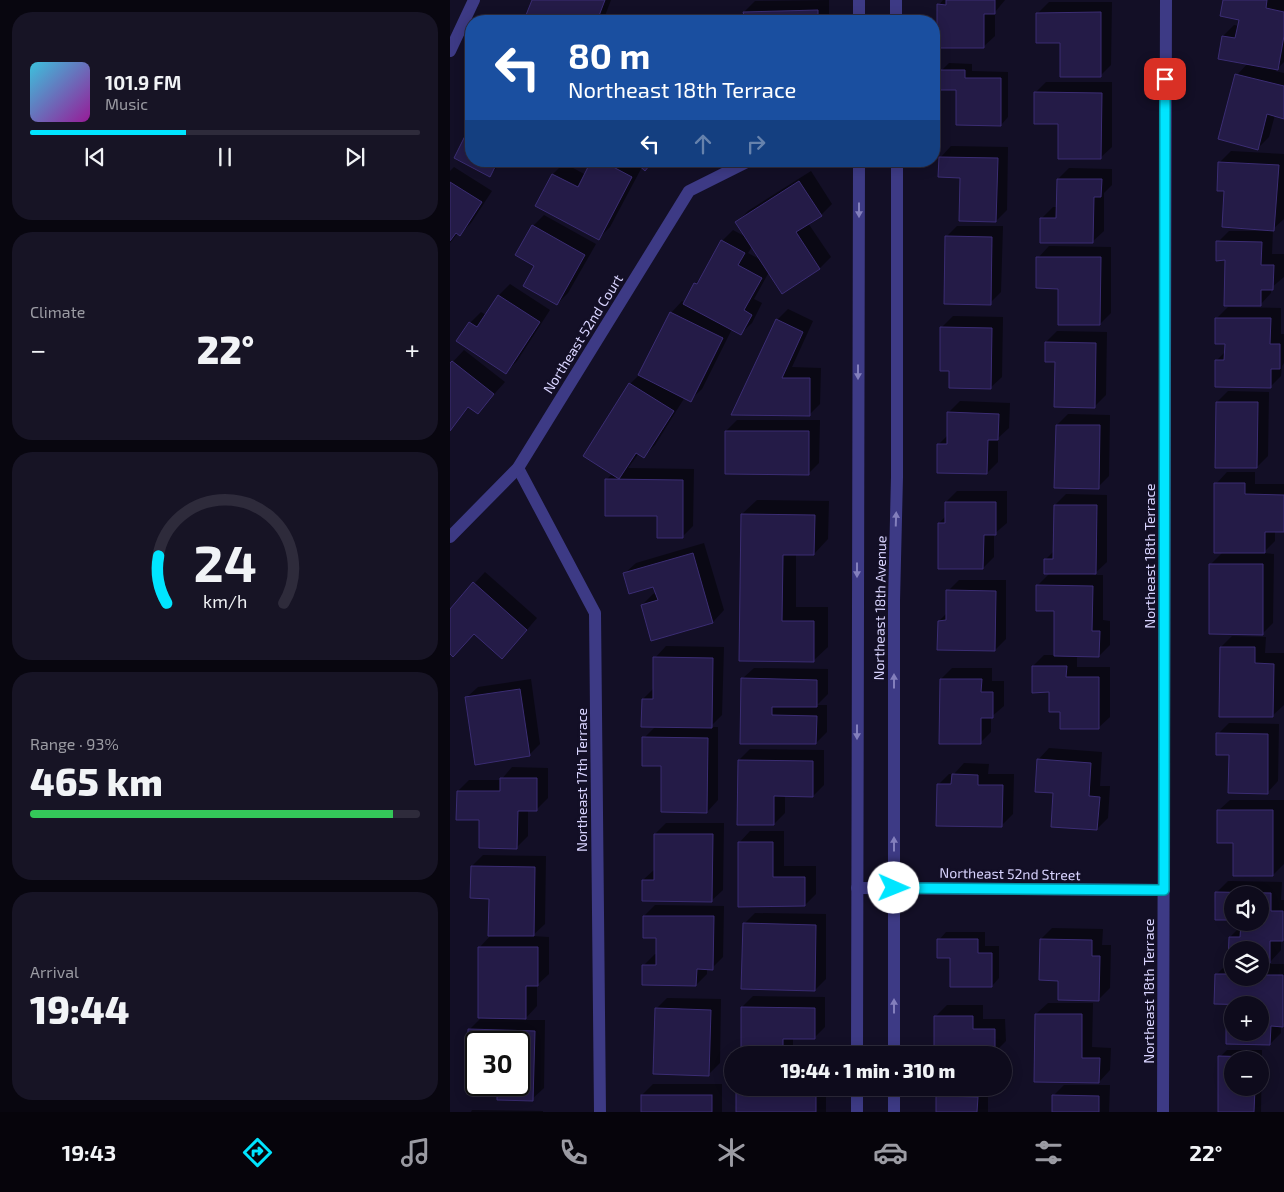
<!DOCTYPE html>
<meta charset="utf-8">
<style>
body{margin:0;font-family:"Exo 2",sans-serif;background:#171425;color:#f1f3f6;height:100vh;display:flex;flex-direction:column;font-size:19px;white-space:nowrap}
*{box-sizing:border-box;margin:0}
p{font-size:16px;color:#9b9ba3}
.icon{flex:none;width:28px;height:28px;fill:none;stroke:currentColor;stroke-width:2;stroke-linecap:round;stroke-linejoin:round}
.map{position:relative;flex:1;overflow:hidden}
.drawer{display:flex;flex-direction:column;gap:12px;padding:12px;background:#08060f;width:450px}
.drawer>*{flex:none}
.hud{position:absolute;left:15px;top:15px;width:475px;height:152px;border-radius:20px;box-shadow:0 2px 12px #0003,0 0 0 1px #2e2b3b;background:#1a4fa0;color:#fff;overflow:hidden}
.controls{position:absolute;left:774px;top:886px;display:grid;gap:10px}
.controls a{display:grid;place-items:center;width:45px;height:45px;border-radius:50%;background:#0e0b1c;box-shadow:0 2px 12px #0003,0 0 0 1px #2e2b3b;font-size:25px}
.speed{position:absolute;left:15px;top:1031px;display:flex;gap:10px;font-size:25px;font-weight:700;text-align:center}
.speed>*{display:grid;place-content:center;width:65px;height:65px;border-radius:50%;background:#0e0b1c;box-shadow:0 2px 12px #0003,0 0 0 1px #2e2b3b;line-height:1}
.speed .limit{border:2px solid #111;border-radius:8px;background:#fff;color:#111}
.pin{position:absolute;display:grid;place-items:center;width:42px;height:42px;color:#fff;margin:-21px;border-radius:10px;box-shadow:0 2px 8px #0006}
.me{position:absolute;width:55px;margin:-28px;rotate:91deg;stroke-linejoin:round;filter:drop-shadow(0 0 4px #0008)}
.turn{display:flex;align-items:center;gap:18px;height:105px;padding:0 20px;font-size:22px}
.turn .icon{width:65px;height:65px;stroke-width:2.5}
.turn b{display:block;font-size:35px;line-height:42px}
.lanes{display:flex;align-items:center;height:48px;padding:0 20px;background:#0003;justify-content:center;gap:25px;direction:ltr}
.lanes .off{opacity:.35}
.big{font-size:38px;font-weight:800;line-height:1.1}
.drawer .widget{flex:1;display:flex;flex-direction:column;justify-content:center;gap:8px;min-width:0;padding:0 18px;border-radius:20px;background:#171425}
.drawer .dial{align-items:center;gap:0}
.dial svg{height:130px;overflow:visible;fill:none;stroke:#2e2b3b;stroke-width:7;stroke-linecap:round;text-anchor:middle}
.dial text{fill:#f1f3f6;stroke:none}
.song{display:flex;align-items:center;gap:15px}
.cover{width:60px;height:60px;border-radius:8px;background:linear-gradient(135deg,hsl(190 70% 55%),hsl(300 70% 35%))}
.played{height:5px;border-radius:2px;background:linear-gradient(90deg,#00e5ff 40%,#2e2b3b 40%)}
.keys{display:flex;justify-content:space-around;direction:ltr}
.heat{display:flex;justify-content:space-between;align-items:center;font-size:28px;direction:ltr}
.charge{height:8px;border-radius:4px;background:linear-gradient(90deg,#34c759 93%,#2e2b3b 0)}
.trip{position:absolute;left:274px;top:1046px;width:288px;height:50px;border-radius:25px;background:#0e0b1c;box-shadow:0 2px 12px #0003,0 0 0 1px #2e2b3b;font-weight:800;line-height:50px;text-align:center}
.menu{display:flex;height:80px;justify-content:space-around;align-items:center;background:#06040b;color:#9b9ba3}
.menu .icon{width:35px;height:35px}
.menu .selected{color:#00e5ff}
.menu b{font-size:22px;color:#f1f3f6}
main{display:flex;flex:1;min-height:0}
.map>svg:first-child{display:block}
</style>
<main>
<section class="drawer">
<div class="widget">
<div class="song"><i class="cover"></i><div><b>101.9 FM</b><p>Music</p></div></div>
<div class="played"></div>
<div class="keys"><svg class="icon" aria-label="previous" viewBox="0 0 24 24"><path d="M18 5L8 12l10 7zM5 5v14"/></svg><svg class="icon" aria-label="pause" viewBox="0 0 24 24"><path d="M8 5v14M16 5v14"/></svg><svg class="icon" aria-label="next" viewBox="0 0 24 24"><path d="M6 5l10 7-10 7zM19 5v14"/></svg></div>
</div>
<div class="widget"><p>Climate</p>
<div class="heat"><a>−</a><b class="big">22°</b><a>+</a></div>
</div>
<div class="widget dial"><svg viewBox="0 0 100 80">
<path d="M14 69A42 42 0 1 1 86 69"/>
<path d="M14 69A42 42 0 0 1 9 40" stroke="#00e5ff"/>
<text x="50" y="56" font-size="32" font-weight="700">24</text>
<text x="50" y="72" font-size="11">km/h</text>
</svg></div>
<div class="widget"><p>Range · 93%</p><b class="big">465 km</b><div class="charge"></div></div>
<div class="widget"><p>Arrival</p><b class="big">19:44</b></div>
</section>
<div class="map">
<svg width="834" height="1112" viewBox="0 0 834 1112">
<rect width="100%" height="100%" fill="#130f26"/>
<g fill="#0007" fill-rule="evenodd">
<path d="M83,0H161L153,21H97L78,14Z"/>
<path d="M379,0V21H297L294,12L305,1Z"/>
<path d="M493,0H555L545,12V36L533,47L489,5Z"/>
<path d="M775,0H834V62L825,71L834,73V117L825,115L819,137L808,148L787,75L798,63L773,36L784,25L789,26L790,19Z"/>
<path d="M599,2H662L661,65L650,76L611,42L588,13Z"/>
<path d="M83,17V18L89,21H79Z"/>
<path d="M499,63L522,64V71L558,72V117L551,125L507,89L491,71Z"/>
<path d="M596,82H662V147L650,158L609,123L585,93Z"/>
<path d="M21,127V161H53L40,175L6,158Z"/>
<path d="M501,146L558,147L557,210L546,221L511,176L490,158Z"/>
<path d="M781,151L834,154V219L823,229L822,254H834V277L821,288V293L810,305L776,259L768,242L779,231H816V229L775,190L770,162Z"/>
<path d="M143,161H185L192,167L160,227L149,238L86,206L103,174L114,163L136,175Z"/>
<path d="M4,167L42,191L21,223L10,234L8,233L0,243V171Z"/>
<path d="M619,168L662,169V185L654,193V231L642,242L592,218L603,207H608V179Z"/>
<path d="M361,171L382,204L371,215L358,223L381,257L370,268L332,293L319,272L304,299L312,303L302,323L290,334L282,329L252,389L240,400L235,397L205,445L194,456L189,453L178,468L244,469L243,526L232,537L208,515L157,479L163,473L180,384L190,374L221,313L232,301L235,303L245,284L251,278L272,241L283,230L296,237L287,222L298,211ZM302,247L311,260L298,253Z"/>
<path d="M94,215L146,244L118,293L107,304L86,266L83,226Z"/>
<path d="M507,226H553L551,292L540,303L496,237Z"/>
<path d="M599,246L661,247V313L650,324L610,288L588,258Z"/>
<path d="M60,284L100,310L67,361L56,372L20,323L31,312L36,315L49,295Z"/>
<path d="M778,307L831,308V334H834V363L832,366L831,376L820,387L767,360L776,351V343L767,318Z"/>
<path d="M338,309L363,321L342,367L371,368L370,404L359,415L283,414L327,320Z"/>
<path d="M503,316L553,317L552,377L540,388L500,370L492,327Z"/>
<path d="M607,331L657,332L656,395L645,406L606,361L596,342Z"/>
<path d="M14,350L55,382L28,412L20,406L0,429V365Z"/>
<path d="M778,391L819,392L818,456L807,467L767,402Z"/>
<path d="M510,401L560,403L559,428L548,438V462L537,473L489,444L498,435V413Z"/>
<path d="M618,414L660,415L659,476L648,487L607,425Z"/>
<path d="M287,420H370L369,463L358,474L276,431Z"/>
<path d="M777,472H805V484H834V530L825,531V541L813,553L824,554L823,623L812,634L761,564L773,552L766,484Z"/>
<path d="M507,491H557V523L544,534V557L533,568L489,523L496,516V502Z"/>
<path d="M616,494L657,495V562L643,575H653V620L660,621V645L649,656H627V667H660V717L648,728L612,711L583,666L594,655H605V610L587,586L600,573L595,560L604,551L605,505Z"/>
<path d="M307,500L379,501L378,539L364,554H346V607H378V647L363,661L290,660L292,514Z"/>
<path d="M254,543L274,610L263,622L202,639L192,605L203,594L207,593L204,586L174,574L186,563Z"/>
<path d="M35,572L87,618L63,646L24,633L0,653V610Z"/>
<path d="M509,580H556V639L545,650L489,621L497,613L498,591Z"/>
<path d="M782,636L816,637L815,653H834V705L822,716L771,647Z"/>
<path d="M216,646L274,647L272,715L260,727H268V800L257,812L213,765L194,738L206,726L193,699L204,688L205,658Z"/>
<path d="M304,668L378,669V694L367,705H377V732L366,743L292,742V679Z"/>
<path d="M502,668H542V681H554V706L541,717V732L530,743L491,679Z"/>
<path d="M81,679L90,744L79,755L16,698L28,687Z"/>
<path d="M779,723L829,724L828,781L817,793L768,734Z"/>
<path d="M599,748L652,752L650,786H660L658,818L647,829L604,792L588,760Z"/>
<path d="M300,749L374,750V785L363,796L335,795V813L324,824L289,760Z"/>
<path d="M514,763L539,764L538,774H564L563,814L552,825L488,785L499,774H504Z"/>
<path d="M62,767L98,768V798L86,810L78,809V836L67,847L8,791L19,780H51Z"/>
<path d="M780,800H834V864L823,875L784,841L768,811Z"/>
<path d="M216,823H274L273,890L261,901L193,880L205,869V834Z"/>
<path d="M300,831H334V866H366V894L355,905H289V843Z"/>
<path d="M33,855L96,856L95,924L82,936L99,937V974L87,985V1006L74,1020H95L94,1088L82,1099L48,1085H69V1042H26V1064H19V1030L32,1017L30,947L42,934L40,897L22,866Z"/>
<path d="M778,881L832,882L831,900H834V938L831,940V950L820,962L810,961V950H782V978H810V964H834V1023L831,1026V1033L820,1044L777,1043L778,1020L782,1015V1032H810V1005H790L766,975L778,963H780V937L792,925L810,922V895H782V919L766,918L767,892Z"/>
<path d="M205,905L274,906L273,957L262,968H257V974L246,985L194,965L205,954H208V937L194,916Z"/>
<path d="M305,913L376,914V979L365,990L294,924Z"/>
<path d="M602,928L653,929L652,945H661L660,988L649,999L609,979L591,939Z"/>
<path d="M496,932H535V946H549V978L542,986L502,957L489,940Z"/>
<path d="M303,996L375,997V1027L364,1038H343V1055H292V1007Z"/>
<path d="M217,998L271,999L270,1063L259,1074L206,1009Z"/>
<path d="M598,1003H643L642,1047L661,1048L660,1070L649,1082L586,1014Z"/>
<path d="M497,1005H533V1019H555L556,1041L544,1053H536V1055H486V1016Z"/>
<path d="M777,1050H812L811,1112H769L770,1057ZM782,1060H810V1088H782Z"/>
<path d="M203,1084H272V1112H192V1095Z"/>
<path d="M614,1085H660L659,1112H603V1096Z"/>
<path d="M288,1088H376V1112H287Z"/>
<path d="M497,1088H538V1112H487L488,1097Z"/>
<path d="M22,1110L93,1111V1112H21Z"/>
</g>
<g fill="#241b47" stroke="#3b2d73">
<path d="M82,0H155L147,21H93L76,15Z"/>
<path d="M496,0H545V14H534V48H487V4L496,5Z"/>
<path d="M773,0H817L816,8L834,12V36L828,70L768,59L772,36L785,38L789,20L770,16Z"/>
<path d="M368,10V21H296L293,12Z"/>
<path d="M651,12V77H610V43H586V13Z"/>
<path d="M490,70H515V78H551V126L506,125V90H490Z"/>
<path d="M785,74L834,86V119L817,114L808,150L768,139Z"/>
<path d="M584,92L652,93L651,159H608V124H584Z"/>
<path d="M21,124V161H48L40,177L4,158Z"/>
<path d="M489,157L548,158L546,222L509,221L510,178L488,177Z"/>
<path d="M141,161H152L182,177L149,240L85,206L102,174L128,187Z"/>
<path d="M184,161H203L195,171Z"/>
<path d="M768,162L829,165L824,231L772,227L774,191H767Z"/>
<path d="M607,179H652L651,197H644L643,243H590V218H606Z"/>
<path d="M349,181L372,216L346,232L370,269L332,294L285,222Z"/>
<path d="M0,182L32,202L10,236L6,233L0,241Z"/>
<path d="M82,225L135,255L107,305L73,286L84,266L65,255Z"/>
<path d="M495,236L542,237L541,305L494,304Z"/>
<path d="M271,240L295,253L288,265L312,278L294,310L302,315L291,335L233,304L244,283L247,284Z"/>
<path d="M766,241L812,242L811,265H824L823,290H811V306H774L775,260L766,261Z"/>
<path d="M586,257H651L650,325H608V289L586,288Z"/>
<path d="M48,295L90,322L56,374L6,341L19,322L27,327Z"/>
<path d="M220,312L273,338L241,402L188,375Z"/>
<path d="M765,318H821L820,344H830V369H821V388L765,387V360H774L775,344H765Z"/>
<path d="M326,319L353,332L332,378H360V416L281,415Z"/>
<path d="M490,327L542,328L541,389L499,388V371H490Z"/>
<path d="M595,342L646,343L645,408L604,407L605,362H595Z"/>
<path d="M2,361L44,394L28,414L18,407L0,431V363Z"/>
<path d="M179,383L224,411L194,458L186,453L169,479L133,456Z"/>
<path d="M766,402H808L807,468H765Z"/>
<path d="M497,412L549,414L548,440H538L537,474L487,473V444H497Z"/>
<path d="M606,425H650L649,489L604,488Z"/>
<path d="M275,431H359V475L275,474Z"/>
<path d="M155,479L233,480V538H207V516H155Z"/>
<path d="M764,483H795V494L834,495V532H815V553H764Z"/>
<path d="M495,502H546V535H534L533,569H488V523H495Z"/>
<path d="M604,505H647L646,574H594V559H603Z"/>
<path d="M291,514L365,515L364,555H333L332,621H364V662L289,661Z"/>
<path d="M243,553L263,623L201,641L191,605L208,600L203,587L179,594L173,573Z"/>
<path d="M759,564H813V635L759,634Z"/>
<path d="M23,582L77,630L52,659L24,634L3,657L0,654V609Z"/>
<path d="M586,585L643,586L642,631H650L649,657L604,656V611H586Z"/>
<path d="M496,590L546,591L545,651L487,650L488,621L496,620Z"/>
<path d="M770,647H805V663L824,664L823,717H769Z"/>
<path d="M203,657L263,658L262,728L191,727L192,699H203Z"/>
<path d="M582,666H617L616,677H649V729H610V712H599V692L582,693Z"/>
<path d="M291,678L367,680V707H322V715L367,716L366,744H290Z"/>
<path d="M490,679H532L531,692H543V718H531V744H489Z"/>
<path d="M70,689L80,756L25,765L15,697Z"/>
<path d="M766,733L818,734V794L778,793L779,755H766Z"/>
<path d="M192,737L258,738L257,813L211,812V766H192Z"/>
<path d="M587,759L641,763L639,796L650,797L647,830L601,827L603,793L585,792Z"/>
<path d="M288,760L363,761V797L324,796V825H287Z"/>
<path d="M502,774L528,775V785H553L552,827L486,826L487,784H501Z"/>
<path d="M50,778H87V811H68L67,849L29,848V820H6L7,791H50Z"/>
<path d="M767,810H823V876H783V843H767Z"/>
<path d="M204,834H263L262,902L192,901V880H204Z"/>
<path d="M288,842H323V877H355V906L288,907Z"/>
<path d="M21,866L85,867L84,936H38L39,899L20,898Z"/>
<path d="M765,892L821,893V911H833V941H820V963H810V950H782V962H778L779,937H790L791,922H810V895H782V920H765Z"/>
<path d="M193,916H264L263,970L247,969L246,986L192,985V965H206V938H193Z"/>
<path d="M293,923L366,925L365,991L291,989Z"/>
<path d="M487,939H528V953H542V987H500V958H487Z"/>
<path d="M590,939L642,940V956H650L649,1001L608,1000V981L589,980Z"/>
<path d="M28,947H88V986H76V1019L28,1018Z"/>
<path d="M765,974H782V978H810V975H833V1027L821,1026L820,1045L776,1044V1019H782V1032H810V1005L764,1004Z"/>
<path d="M291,1007L365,1008V1039H333V1055H291Z"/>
<path d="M205,1008L261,1010L259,1076L203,1074Z"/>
<path d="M585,1014H632V1058H650L649,1083L584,1082Z"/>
<path d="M484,1016H523V1029H545V1054L484,1055Z"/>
<path d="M18,1029L85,1031L83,1101L47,1100V1085H69V1042H26V1065H17Z"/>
<path d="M768,1056L805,1057V1060H782V1088H805L804,1112H768Z"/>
<rect x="286" y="1088" width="80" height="24"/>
<rect x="191" y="1095" width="71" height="17"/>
<path d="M602,1095L649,1096V1112H602Z"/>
<path d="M486,1096L528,1097L527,1112H486Z"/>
</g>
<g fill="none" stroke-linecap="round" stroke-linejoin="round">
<g stroke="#3d3a85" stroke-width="12">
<path d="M0,51L24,0"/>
<path d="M68,468L145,613L150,1112"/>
<path d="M0,537L68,468L239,191L299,161"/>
<path d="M407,888L714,890"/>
<path d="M713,1112L716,0"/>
</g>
<g stroke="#3d3a85" stroke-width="12">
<path d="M409,21V0"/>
<path d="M446,21V0"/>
<path d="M407,1055L409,161"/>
<path d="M444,1055V601L447,477V161"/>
<path d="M407,1088V1112"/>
<path d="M444,1112V1088"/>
</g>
</g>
<defs><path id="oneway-solid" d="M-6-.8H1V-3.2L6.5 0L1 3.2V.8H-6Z" transform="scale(1.25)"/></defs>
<g fill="#837fbc">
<use href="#oneway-solid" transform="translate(409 210) rotate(90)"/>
<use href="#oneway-solid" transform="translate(408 372) rotate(90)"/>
<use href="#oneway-solid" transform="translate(446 519) rotate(-88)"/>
<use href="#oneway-solid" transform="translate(407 570) rotate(90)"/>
<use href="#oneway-solid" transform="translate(444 681) rotate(-90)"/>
<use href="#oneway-solid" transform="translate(407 732) rotate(90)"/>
<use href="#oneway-solid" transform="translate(444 844) rotate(-90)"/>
<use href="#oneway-solid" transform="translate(444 1006) rotate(-90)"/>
</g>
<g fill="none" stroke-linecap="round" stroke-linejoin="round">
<defs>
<path id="route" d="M444,888L714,890L715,79"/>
</defs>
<use href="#route" stroke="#0095a6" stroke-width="12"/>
<use href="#route" stroke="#00e5ff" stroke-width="9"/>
</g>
<g text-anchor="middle" stroke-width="5" stroke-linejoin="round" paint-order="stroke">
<g font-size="14" fill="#d9d4ff" stroke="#130f26">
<text transform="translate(133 334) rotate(-58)" y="5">Northeast 52nd Court</text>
<text transform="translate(700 556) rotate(-90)" y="5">Northeast 18th Terrace</text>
<text transform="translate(430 608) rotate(-89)" y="5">Northeast 18th Avenue</text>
<text transform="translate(132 780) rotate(-90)" y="5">Northeast 17th Terrace</text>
<text transform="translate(560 874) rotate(1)" y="5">Northeast 52nd Street</text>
<text transform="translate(699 991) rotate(-90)" y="5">Northeast 18th Terrace</text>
</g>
</g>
</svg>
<div class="controls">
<a><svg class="icon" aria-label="sound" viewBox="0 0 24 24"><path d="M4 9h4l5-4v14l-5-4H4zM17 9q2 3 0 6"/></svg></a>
<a><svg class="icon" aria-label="layers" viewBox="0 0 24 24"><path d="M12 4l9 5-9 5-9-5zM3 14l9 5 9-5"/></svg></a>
<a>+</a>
<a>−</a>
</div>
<div class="speed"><div class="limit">30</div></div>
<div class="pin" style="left:715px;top:79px;background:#d93025"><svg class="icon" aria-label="arrive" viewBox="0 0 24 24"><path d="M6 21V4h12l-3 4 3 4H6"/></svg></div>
<svg class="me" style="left:444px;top:888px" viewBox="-20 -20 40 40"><circle r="19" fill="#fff"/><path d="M0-13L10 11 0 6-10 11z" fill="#00e5ff"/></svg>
<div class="trip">19:44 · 1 min · 310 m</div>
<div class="hud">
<div class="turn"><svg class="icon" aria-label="left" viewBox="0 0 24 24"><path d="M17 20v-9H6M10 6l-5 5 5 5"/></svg><div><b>80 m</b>Northeast 18th Terrace</div></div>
<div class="lanes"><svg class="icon" aria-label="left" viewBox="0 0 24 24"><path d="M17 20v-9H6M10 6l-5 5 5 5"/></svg><svg class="icon off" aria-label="ahead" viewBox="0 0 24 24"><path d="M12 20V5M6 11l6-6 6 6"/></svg><svg class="icon off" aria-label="right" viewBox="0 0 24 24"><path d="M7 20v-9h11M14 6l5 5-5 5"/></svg></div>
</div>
</div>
</main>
<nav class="menu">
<b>19:43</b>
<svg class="icon selected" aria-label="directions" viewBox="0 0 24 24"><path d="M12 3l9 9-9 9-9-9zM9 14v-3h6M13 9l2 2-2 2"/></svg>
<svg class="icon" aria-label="music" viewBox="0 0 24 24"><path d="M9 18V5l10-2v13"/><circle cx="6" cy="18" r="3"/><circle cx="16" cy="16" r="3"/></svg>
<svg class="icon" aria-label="phone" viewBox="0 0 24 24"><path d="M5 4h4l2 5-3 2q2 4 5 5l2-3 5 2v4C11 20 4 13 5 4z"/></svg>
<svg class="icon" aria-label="climate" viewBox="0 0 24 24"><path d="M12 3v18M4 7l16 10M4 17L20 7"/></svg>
<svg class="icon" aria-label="car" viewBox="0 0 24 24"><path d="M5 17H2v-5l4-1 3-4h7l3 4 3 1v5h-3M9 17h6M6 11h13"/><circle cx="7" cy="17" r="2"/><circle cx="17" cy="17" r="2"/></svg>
<svg class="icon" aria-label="filters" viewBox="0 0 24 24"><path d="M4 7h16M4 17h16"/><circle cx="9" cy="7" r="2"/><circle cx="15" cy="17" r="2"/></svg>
<b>22°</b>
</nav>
